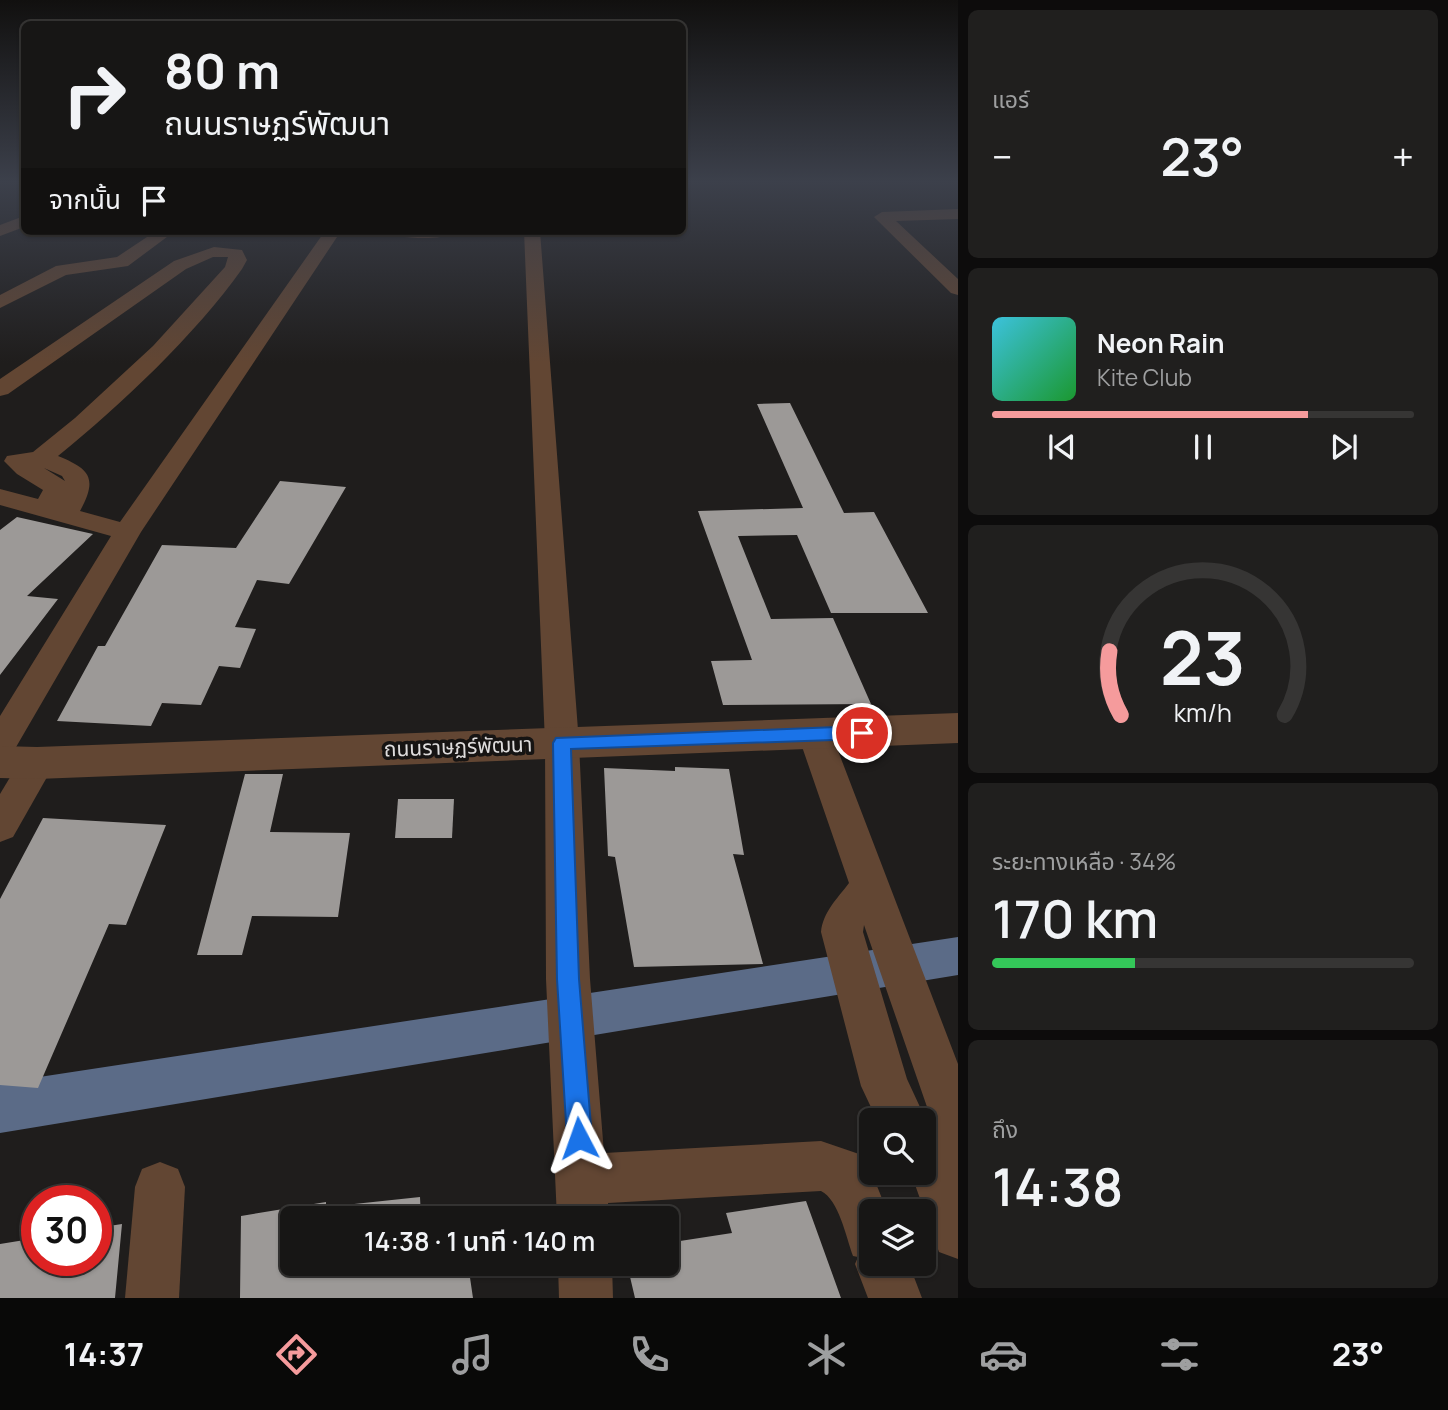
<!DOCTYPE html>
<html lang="th">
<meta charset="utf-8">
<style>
body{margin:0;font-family:Manrope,"Noto Sans Thai",sans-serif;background:#201f1e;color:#f1f3f6;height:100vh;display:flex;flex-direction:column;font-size:26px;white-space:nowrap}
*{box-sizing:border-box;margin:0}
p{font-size:23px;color:#9e9fa0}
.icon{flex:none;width:38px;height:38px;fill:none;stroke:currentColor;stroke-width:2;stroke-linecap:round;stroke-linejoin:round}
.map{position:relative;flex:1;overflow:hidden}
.side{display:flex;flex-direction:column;gap:10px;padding:10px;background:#0d0c0c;width:490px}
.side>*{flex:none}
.hud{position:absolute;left:21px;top:21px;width:665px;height:214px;border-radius:10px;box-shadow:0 2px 5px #0004,0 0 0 2px #363534;background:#171615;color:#f1f3f6;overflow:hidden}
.buttons{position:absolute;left:859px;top:1108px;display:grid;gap:14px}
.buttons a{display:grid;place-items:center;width:77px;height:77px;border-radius:10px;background:#171615;box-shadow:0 2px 5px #0004,0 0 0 2px #363534;font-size:35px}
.speed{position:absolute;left:21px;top:1185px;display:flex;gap:14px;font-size:35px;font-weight:700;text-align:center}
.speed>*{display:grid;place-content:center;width:91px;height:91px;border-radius:50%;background:#171615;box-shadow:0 2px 5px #0004,0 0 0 2px #363534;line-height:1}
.speed .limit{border:10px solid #d22;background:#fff;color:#111}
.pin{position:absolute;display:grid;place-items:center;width:60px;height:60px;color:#fff;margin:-30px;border:4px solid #fff;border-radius:50%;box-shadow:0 2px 7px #0007}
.me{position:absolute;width:77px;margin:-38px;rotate:356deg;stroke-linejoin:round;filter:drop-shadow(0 0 5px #0008)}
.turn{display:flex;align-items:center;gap:24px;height:147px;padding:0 28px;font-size:32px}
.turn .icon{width:91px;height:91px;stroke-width:2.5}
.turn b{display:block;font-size:49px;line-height:60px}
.then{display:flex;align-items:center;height:66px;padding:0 28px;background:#0003;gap:14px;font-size:26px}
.big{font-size:52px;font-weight:600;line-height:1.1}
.side .card{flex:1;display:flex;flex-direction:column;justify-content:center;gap:10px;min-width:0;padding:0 24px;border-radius:10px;background:#201f1e}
.side .dial{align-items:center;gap:0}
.dial svg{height:182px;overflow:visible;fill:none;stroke:#363534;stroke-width:7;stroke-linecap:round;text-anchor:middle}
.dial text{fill:#f1f3f6;stroke:none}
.song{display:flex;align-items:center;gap:21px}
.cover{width:84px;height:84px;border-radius:10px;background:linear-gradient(135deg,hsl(190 70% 55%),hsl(130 70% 35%))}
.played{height:7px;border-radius:4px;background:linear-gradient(90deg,#f59b9c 75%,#363534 75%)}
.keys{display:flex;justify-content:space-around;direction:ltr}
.heat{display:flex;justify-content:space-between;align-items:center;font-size:38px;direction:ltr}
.charge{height:10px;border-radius:5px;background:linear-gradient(90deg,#34c759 34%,#363534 0)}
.trip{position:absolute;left:280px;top:1206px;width:399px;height:70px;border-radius:10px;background:#171615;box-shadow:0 2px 5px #0004,0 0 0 2px #363534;font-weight:600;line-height:70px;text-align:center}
.tab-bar{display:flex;height:112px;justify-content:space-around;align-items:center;background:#090908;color:#9e9fa0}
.tab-bar .icon{width:49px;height:49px}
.tab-bar .active{color:#f59b9c}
.tab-bar b{font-size:32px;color:#f1f3f6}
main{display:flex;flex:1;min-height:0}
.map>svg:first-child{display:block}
</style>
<main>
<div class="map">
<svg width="958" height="1298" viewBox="0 0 958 1298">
<rect width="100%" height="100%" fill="#1f1d1c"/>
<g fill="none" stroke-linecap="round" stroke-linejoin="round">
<path fill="#5b6b87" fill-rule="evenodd" d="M958,937V975L0,1133V1083Z"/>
</g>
<g fill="#9c9997">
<path d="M790,403L844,513L874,512L928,613H831L797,535L738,536L771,619L833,618L871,704L723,705L711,661L752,660L698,511L803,508L757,404Z"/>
<path d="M280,481L346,487L289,584L257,580L235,627L256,629L240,668L219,666L201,705L162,703L151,726L57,721L98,646H105L162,545L236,548Z"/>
<path d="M17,517L93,534L27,596L58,599L0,675V530Z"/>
<path d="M675,767L729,769L744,855L733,854L763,964L634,967L615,857L608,856L604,768L675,771Z"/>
<path d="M245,774H283L270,832L350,833L338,917L252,916L242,955H197Z"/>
<path d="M398,799H454L452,838H395Z"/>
<path d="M43,818L166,825L126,925L109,924L38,1088L0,1085V899Z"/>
<path d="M420,1197L421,1218H292V1264H468L473,1298H240L241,1216L326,1202V1207Z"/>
<path d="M806,1201L841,1298H635L627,1264H667V1243L732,1233L726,1213Z"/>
<path d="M122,1224L115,1298H0V1244L37,1238V1260H96V1228Z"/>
</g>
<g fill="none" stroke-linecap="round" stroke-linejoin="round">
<g fill="#624633" fill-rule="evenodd">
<path d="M958,209V219L896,221L958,279V295L951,293L874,217L882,212Z"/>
<path d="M24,216V227L0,236V225Z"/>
<path d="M156,231H175L128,266L66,275L0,308V295L56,266L117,257Z"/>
<path d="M325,231H341L141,532L12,754L0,757V716L111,536L0,505V489L38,499L43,490L17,474L4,461L7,456L33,452L75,418L153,346L225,267L228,257H213L186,269L8,394L0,396V379L174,261L214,247L242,250L247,260L242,269C195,335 121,405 58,456C90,469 98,478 80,511L120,522ZM44,468L62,476L65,481Z"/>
<path d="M384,231H451L452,233C444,241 392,239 384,231Z"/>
<path d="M524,231H540L579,743L590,979L604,1153L821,1141L859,1154L871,1171L887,1211H872V1264H909L922,1298H868L855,1264L858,1257L853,1256C846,1237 839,1200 821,1191L608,1203L609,1218H557L546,979L545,743Z"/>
<path d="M815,723L827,726L832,735L958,1064V1259L939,1252L913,1179L915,1172H924V1153L935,1130L864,925L863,932L907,1079L926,1120L924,1125V1120H877L861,1086L821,932C823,912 837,899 849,883L798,735L803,726Z"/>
<path d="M37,750L50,754L55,763L13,837L0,842V794L24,754Z"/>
<path d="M160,1162L178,1169L185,1187L179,1298H125L135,1187L142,1169Z"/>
<path d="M558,1264H612L613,1298H559Z"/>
</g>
<path fill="#624633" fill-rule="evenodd" d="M958,713V743L37,779L0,778V746L37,747Z"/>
</g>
<linearGradient id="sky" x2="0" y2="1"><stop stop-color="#11100f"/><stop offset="0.5" stop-color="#3c404b"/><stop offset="1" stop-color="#3c404b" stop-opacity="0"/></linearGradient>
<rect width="958" height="363" fill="url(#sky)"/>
<path fill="#1a73e8" stroke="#114b97" stroke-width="2" d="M862,726L871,733L862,739L571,749L579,979L592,1138L588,1147L579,1150L571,1147L567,1138L557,979L553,743L556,738Z"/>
<g text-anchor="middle" stroke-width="7" stroke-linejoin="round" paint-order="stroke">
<g font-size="21" fill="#dfdddd" stroke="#161413">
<text transform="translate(458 747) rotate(-2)" y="7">ถนนราษฏร์พัฒนา</text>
</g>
</g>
</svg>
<div class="buttons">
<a><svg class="icon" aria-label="search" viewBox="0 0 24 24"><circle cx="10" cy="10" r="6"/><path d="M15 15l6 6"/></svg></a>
<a><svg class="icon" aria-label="layers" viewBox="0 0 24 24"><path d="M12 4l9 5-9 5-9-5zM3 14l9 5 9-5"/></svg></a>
</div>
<div class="speed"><div class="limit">30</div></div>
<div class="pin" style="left:862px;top:733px;background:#d93025"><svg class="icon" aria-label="arrive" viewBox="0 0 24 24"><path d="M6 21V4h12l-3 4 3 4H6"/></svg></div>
<svg class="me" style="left:579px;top:1138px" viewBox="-20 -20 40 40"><path d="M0-17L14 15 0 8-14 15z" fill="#1a73e8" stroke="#fff" stroke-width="4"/></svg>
<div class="trip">14:38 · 1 นาที · 140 m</div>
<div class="hud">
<div class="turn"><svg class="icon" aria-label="right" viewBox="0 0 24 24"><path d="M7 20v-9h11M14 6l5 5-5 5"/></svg><div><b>80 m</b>ถนนราษฏร์พัฒนา</div></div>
<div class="then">จากนั้น<svg class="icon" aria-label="arrive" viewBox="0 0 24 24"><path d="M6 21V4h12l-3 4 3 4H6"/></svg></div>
</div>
</div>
<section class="side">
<div class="card"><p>แอร์</p>
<div class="heat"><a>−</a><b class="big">23°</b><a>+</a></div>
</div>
<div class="card">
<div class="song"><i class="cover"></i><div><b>Neon Rain</b><p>Kite Club</p></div></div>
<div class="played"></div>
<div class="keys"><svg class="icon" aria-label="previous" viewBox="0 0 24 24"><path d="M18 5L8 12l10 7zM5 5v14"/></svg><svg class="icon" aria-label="pause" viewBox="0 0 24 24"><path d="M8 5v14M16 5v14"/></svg><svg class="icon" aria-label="next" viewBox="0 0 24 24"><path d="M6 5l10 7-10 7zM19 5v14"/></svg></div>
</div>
<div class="card dial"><svg viewBox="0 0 100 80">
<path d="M14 69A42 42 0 1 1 86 69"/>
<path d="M14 69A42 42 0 0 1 9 41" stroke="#f59b9c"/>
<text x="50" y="56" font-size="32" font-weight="700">23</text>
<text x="50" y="72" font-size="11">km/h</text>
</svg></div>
<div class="card"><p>ระยะทางเหลือ · 34%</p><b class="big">170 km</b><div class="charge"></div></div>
<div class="card"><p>ถึง</p><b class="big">14:38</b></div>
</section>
</main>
<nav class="tab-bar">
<b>14:37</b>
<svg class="icon active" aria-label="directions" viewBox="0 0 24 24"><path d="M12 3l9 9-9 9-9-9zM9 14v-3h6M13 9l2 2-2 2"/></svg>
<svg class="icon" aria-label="music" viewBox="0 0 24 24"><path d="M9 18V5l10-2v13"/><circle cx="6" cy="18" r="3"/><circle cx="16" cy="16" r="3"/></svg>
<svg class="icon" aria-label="phone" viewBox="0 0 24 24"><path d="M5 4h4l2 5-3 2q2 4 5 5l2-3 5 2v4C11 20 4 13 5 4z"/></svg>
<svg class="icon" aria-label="climate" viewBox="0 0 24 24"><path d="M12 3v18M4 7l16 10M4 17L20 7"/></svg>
<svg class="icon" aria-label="car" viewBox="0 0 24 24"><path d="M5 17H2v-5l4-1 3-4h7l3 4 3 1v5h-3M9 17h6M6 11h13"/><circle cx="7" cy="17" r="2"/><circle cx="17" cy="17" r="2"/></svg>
<svg class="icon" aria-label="filters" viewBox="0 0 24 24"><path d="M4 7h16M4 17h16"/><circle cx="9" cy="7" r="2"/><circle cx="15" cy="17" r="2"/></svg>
<b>23°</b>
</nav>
